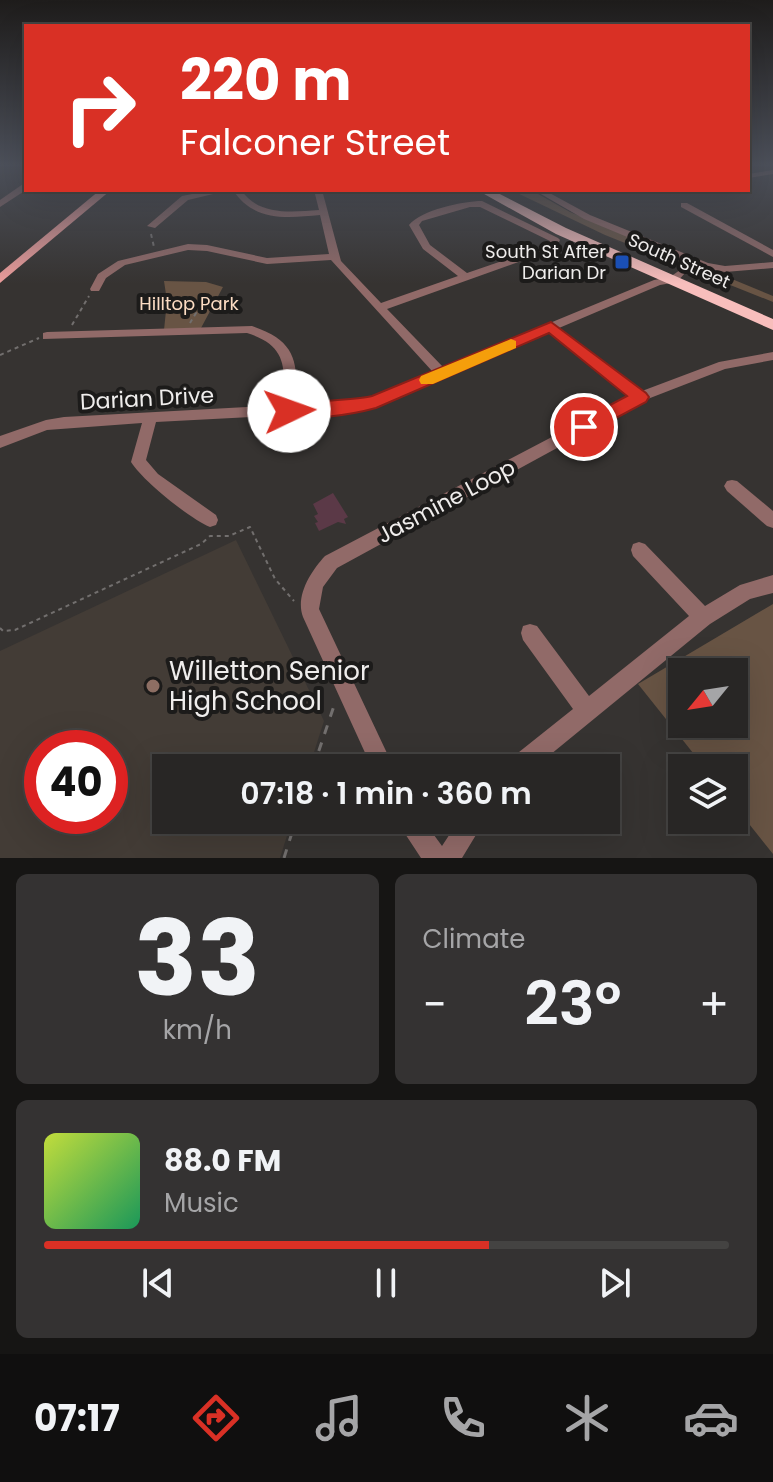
<!DOCTYPE html>
<meta charset="utf-8">
<style>
body{margin:0;font-family:Poppins,sans-serif;background:#343232;color:#f1f3f6;height:100vh;display:flex;flex-direction:column;font-size:30px;white-space:nowrap}
*{box-sizing:border-box;margin:0}
p{font-size:26px;color:#a5a5a7}
.icon{flex:none;width:44px;height:44px;fill:none;stroke:currentColor;stroke-width:2;stroke-linecap:round;stroke-linejoin:round}
.map{position:relative;height:858px;overflow:hidden}
.panel{display:flex;flex-direction:column;gap:16px;padding:16px;background:#161514;flex:1}
.panel>*{flex:none}
.hud{position:absolute;left:24px;top:24px;width:726px;height:168px;border-radius:0px;box-shadow:0 8px 32px #0002,0 0 0 2px #444342;background:#d93025;color:#fff;overflow:hidden}
.needle{width:52px;rotate:240deg}
.tools{position:absolute;left:668px;top:658px;display:grid;gap:16px}
.tools a{display:grid;place-items:center;width:80px;height:80px;border-radius:0px;background:#282625;box-shadow:0 8px 32px #0002,0 0 0 2px #444342;font-size:40px}
.speed{position:absolute;left:24px;top:730px;display:flex;gap:16px;font-size:40px;font-weight:700;text-align:center}
.speed>*{display:grid;place-content:center;width:104px;height:104px;border-radius:50%;background:#282625;box-shadow:0 8px 32px #0002,0 0 0 2px #444342;line-height:1}
.speed .limit{border:12px solid #d22;background:#fff;color:#111}
.pin{position:absolute;display:grid;place-items:center;width:68px;height:68px;color:#fff;margin:-34px;border:4px solid #fff;border-radius:50%;box-shadow:0 2px 8px #0007}
.me{position:absolute;width:88px;margin:-44px;rotate:87deg;stroke-linejoin:round;filter:drop-shadow(0 0 6px #0008)}
.turn{display:flex;align-items:center;gap:28px;height:168px;padding:0 24px;font-size:36px}
.turn .icon{width:104px;height:104px;stroke-width:2.5}
.turn b{display:block;font-size:56px;line-height:68px}
.big{font-size:60px;font-weight:600;line-height:1.1}
.panel .widget{flex:1;display:flex;flex-direction:column;justify-content:center;gap:12px;min-width:0;padding:0 28px;border-radius:12px;background:#343232}
.panel .dial{align-items:center;gap:0}
.dial b{font-size:104px;line-height:1}
.song{display:flex;align-items:center;gap:24px}
.cover{width:96px;height:96px;border-radius:12px;background:linear-gradient(135deg,hsl(70 70% 55%),hsl(150 70% 35%))}
.played{height:8px;border-radius:4px;background:linear-gradient(90deg,#d93025 65%,#444342 65%)}
.keys{display:flex;justify-content:space-around;direction:ltr}
.heat{display:flex;justify-content:space-between;align-items:center;font-size:44px;direction:ltr}
.panel .tiles{flex:1;display:grid;gap:16px;grid-template-columns:1fr 1fr}
.widget:last-child{grid-column:span 2}
.trip{position:absolute;left:152px;top:754px;width:468px;height:80px;border-radius:0px;background:#282625;box-shadow:0 8px 32px #0002,0 0 0 2px #444342;font-weight:600;line-height:80px;text-align:center}
.menu{display:flex;height:128px;justify-content:space-around;align-items:center;background:#100f0f;color:#a5a5a7}
.menu .icon{width:56px;height:56px}
.menu .active{color:#d93025}
.menu b{font-size:36px;color:#f1f3f6}
.map>svg:first-child{display:block}
</style>
<div class="map">
<svg width="773" height="858" viewBox="0 0 773 858">
<rect width="100%" height="100%" fill="#363331"/>
<path fill="#433c36" fill-rule="evenodd" d="M236,540L324,721L309,768H166V820H292L280,858H0V651ZM42,748H110V816H42Z"/>
<g fill="#685444" fill-rule="evenodd">
<path d="M511,190H531L570,212L773,296V302L605,235Z"/>
<path d="M164,281L206,282L223,287L201,328L164,330L167,301Z"/>
<path d="M773,604V854L734,805V768H705L638,684ZM682,672H734V724H682Z"/>
</g>
<path fill="#5b3947" d="M333,493L348,517L344,519L346,524L338,522L319,531L315,523L318,522L314,516L318,514L313,504Z"/>
<g fill="none" stroke-linecap="round" stroke-linejoin="round">
<g stroke="#726f6e" stroke-width="2" stroke-dasharray="4 4" stroke-linecap="butt">
<path d="M151,234L154,247"/>
<path d="M190,323L196,313L192,310"/>
<path d="M72,325L89,296"/>
<path d="M0,355L39,338"/>
<path d="M0,628L3,631L15,630L201,544L210,536H229L250,527L275,579L294,601"/>
</g>
<g stroke="#726f6e" stroke-width="3" stroke-dasharray="9 9" stroke-linecap="butt">
<path d="M313,768L336,700"/>
<path d="M284,858L296,820"/>
</g>
<g fill="#916a68" fill-rule="evenodd">
<path d="M773,170V174L748,178V174Z"/>
<path d="M23,184H26V190L0,207V200Z"/>
<path d="M213,190H230L188,200L155,228L147,226L182,196Z"/>
<path d="M233,190H241C259,216 291,212 319,210L314,190H322L341,261L381,303L458,276L423,249L409,225C421,210 463,201 482,201L558,238L560,240L555,249L387,309L443,367L654,280L670,277L680,270L685,273L677,282L660,285L559,328L642,391L719,362L773,352V360L725,369L645,400L337,568L323,587L319,609L394,768H372L303,617C295,596 311,571 325,556L630,396L550,332L362,411L156,422L146,460L158,474L216,515L218,520L216,525L210,527C190,519 142,480 131,462L142,423L47,430L0,448V436L46,420L64,417L283,405C285,368 288,346 247,333L43,339V333L47,332L252,326C297,341 298,362 296,405L361,401L432,371L331,260L267,264L207,251L188,250L125,265L106,278L99,291H91L90,289L98,274L118,261L188,244L207,245L267,258L329,254L320,215C286,218 254,222 233,190ZM470,207H480L550,241L548,245L467,273L430,245L419,225L422,221Z"/>
<path d="M367,190H376L372,192Z"/>
<path d="M534,190H544L590,215L708,263L725,266L773,262V268L725,272L702,268L584,219Z"/>
<path d="M681,203H687L773,250V257L681,207Z"/>
<path d="M732,480L737,481L773,511V528L767,526L727,491L724,486L727,481Z"/>
<path d="M639,542L645,544L705,606L740,585L773,575V593L750,599L710,624L534,768H506L509,760L573,709L523,640L521,633L523,626L530,624L537,626L589,696L689,616L633,556L631,550L633,544Z"/>
<path d="M396,820H423L442,846L459,820H485L462,858H421Z"/>
</g>
<path fill="#ec9d9b" fill-rule="evenodd" d="M100,190H111L0,283V273Z"/>
<path fill="#f8bebc" fill-rule="evenodd" d="M477,190H492L566,228L773,319V330L556,234Z"/>
</g>
<linearGradient id="sky" x2="0" y2="1"><stop stop-color="#1e1c1b"/><stop offset="0.58" stop-color="#4c505a"/><stop offset="1" stop-color="#4c505a" stop-opacity="0"/></linearGradient>
<rect width="773" height="284" fill="url(#sky)"/>
<path fill="#d93025" stroke="#8d1f18" stroke-width="2" d="M551,322L646,393L649,397L646,402L590,432H578L575,427L578,422L627,396L549,333L376,408C358,413 292,426 280,411C289,400 353,401 372,396Z"/>
<path fill="#f59e0b" d="M511,339L516,341V348L433,384H421L419,380L421,376Z"/>
<rect fill="#1a4fb4" stroke="#1c1b1a" stroke-width="3" x="614" y="254" width="16" height="16" rx="4"/>
<circle fill="#8d6e63" stroke="#1c1b1a" stroke-width="3" cx="153" cy="686" r="8"/>
<g text-anchor="middle" stroke-width="8" stroke-linejoin="round" paint-order="stroke">
<g font-size="18" fill="#efedec" stroke="#1c1b1a" text-anchor="end">
<text x="606" y="258">South St After<tspan x="606" dy="21">Darian Dr</tspan></text>
</g>
<g font-size="18" fill="#efedec" stroke="#1c1b1a">
<text transform="translate(679 261) rotate(24)" y="6">South Street</text>
</g>
<g font-size="18" fill="#fcdcc3" stroke="#1c1b1a">
<text x="189" y="310">Hilltop Park</text>
</g>
<g font-size="22" fill="#efedec" stroke="#1c1b1a">
<text transform="translate(147 398) rotate(-3)" y="8">Darian Drive</text>
<text transform="translate(446 501) rotate(-28)" y="8">Jasmine Loop</text>
</g>
<g font-size="26" fill="#efedec" stroke="#1c1b1a" text-anchor="start">
<text x="169" y="680">Willetton Senior<tspan x="169" dy="30">High School</tspan></text>
</g>
</g>
</svg>
<div class="tools">
<a><svg class="needle" viewBox="-14 -14 28 28"><path d="M0-13l5 13h-10z" fill="#e53935"/><path d="M0 13l5-13h-10z" fill="#a5a5a7"/></svg></a>
<a><svg class="icon" aria-label="layers" viewBox="0 0 24 24"><path d="M12 4l9 5-9 5-9-5zM3 14l9 5 9-5"/></svg></a>
</div>
<div class="speed"><div class="limit">40</div></div>
<div class="pin" style="left:584px;top:427px;background:#d93025"><svg class="icon" aria-label="arrive" viewBox="0 0 24 24"><path d="M6 21V4h12l-3 4 3 4H6"/></svg></div>
<svg class="me" style="left:289px;top:411px" viewBox="-20 -20 40 40"><circle r="19" fill="#fff"/><path d="M0-13L10 11 0 6-10 11z" fill="#d93025"/></svg>
<div class="trip">07:18 · 1 min · 360 m</div>
<div class="hud">
<div class="turn"><svg class="icon" aria-label="right" viewBox="0 0 24 24"><path d="M7 20v-9h11M14 6l5 5-5 5"/></svg><div><b>220 m</b>Falconer Street</div></div>
</div>
</div>
<section class="panel">
<div class="tiles">
<div class="widget dial"><b>33</b><p>km/h</p></div>
<div class="widget"><p>Climate</p>
<div class="heat"><a>−</a><b class="big">23°</b><a>+</a></div>
</div>
<div class="widget">
<div class="song"><i class="cover"></i><div><b>88.0 FM</b><p>Music</p></div></div>
<div class="played"></div>
<div class="keys"><svg class="icon" aria-label="previous" viewBox="0 0 24 24"><path d="M18 5L8 12l10 7zM5 5v14"/></svg><svg class="icon" aria-label="pause" viewBox="0 0 24 24"><path d="M8 5v14M16 5v14"/></svg><svg class="icon" aria-label="next" viewBox="0 0 24 24"><path d="M6 5l10 7-10 7zM19 5v14"/></svg></div>
</div>
</div>
</section>
<nav class="menu">
<b>07:17</b>
<svg class="icon active" aria-label="directions" viewBox="0 0 24 24"><path d="M12 3l9 9-9 9-9-9zM9 14v-3h6M13 9l2 2-2 2"/></svg>
<svg class="icon" aria-label="music" viewBox="0 0 24 24"><path d="M9 18V5l10-2v13"/><circle cx="6" cy="18" r="3"/><circle cx="16" cy="16" r="3"/></svg>
<svg class="icon" aria-label="phone" viewBox="0 0 24 24"><path d="M5 4h4l2 5-3 2q2 4 5 5l2-3 5 2v4C11 20 4 13 5 4z"/></svg>
<svg class="icon" aria-label="climate" viewBox="0 0 24 24"><path d="M12 3v18M4 7l16 10M4 17L20 7"/></svg>
<svg class="icon" aria-label="car" viewBox="0 0 24 24"><path d="M5 17H2v-5l4-1 3-4h7l3 4 3 1v5h-3M9 17h6M6 11h13"/><circle cx="7" cy="17" r="2"/><circle cx="17" cy="17" r="2"/></svg>
</nav>
